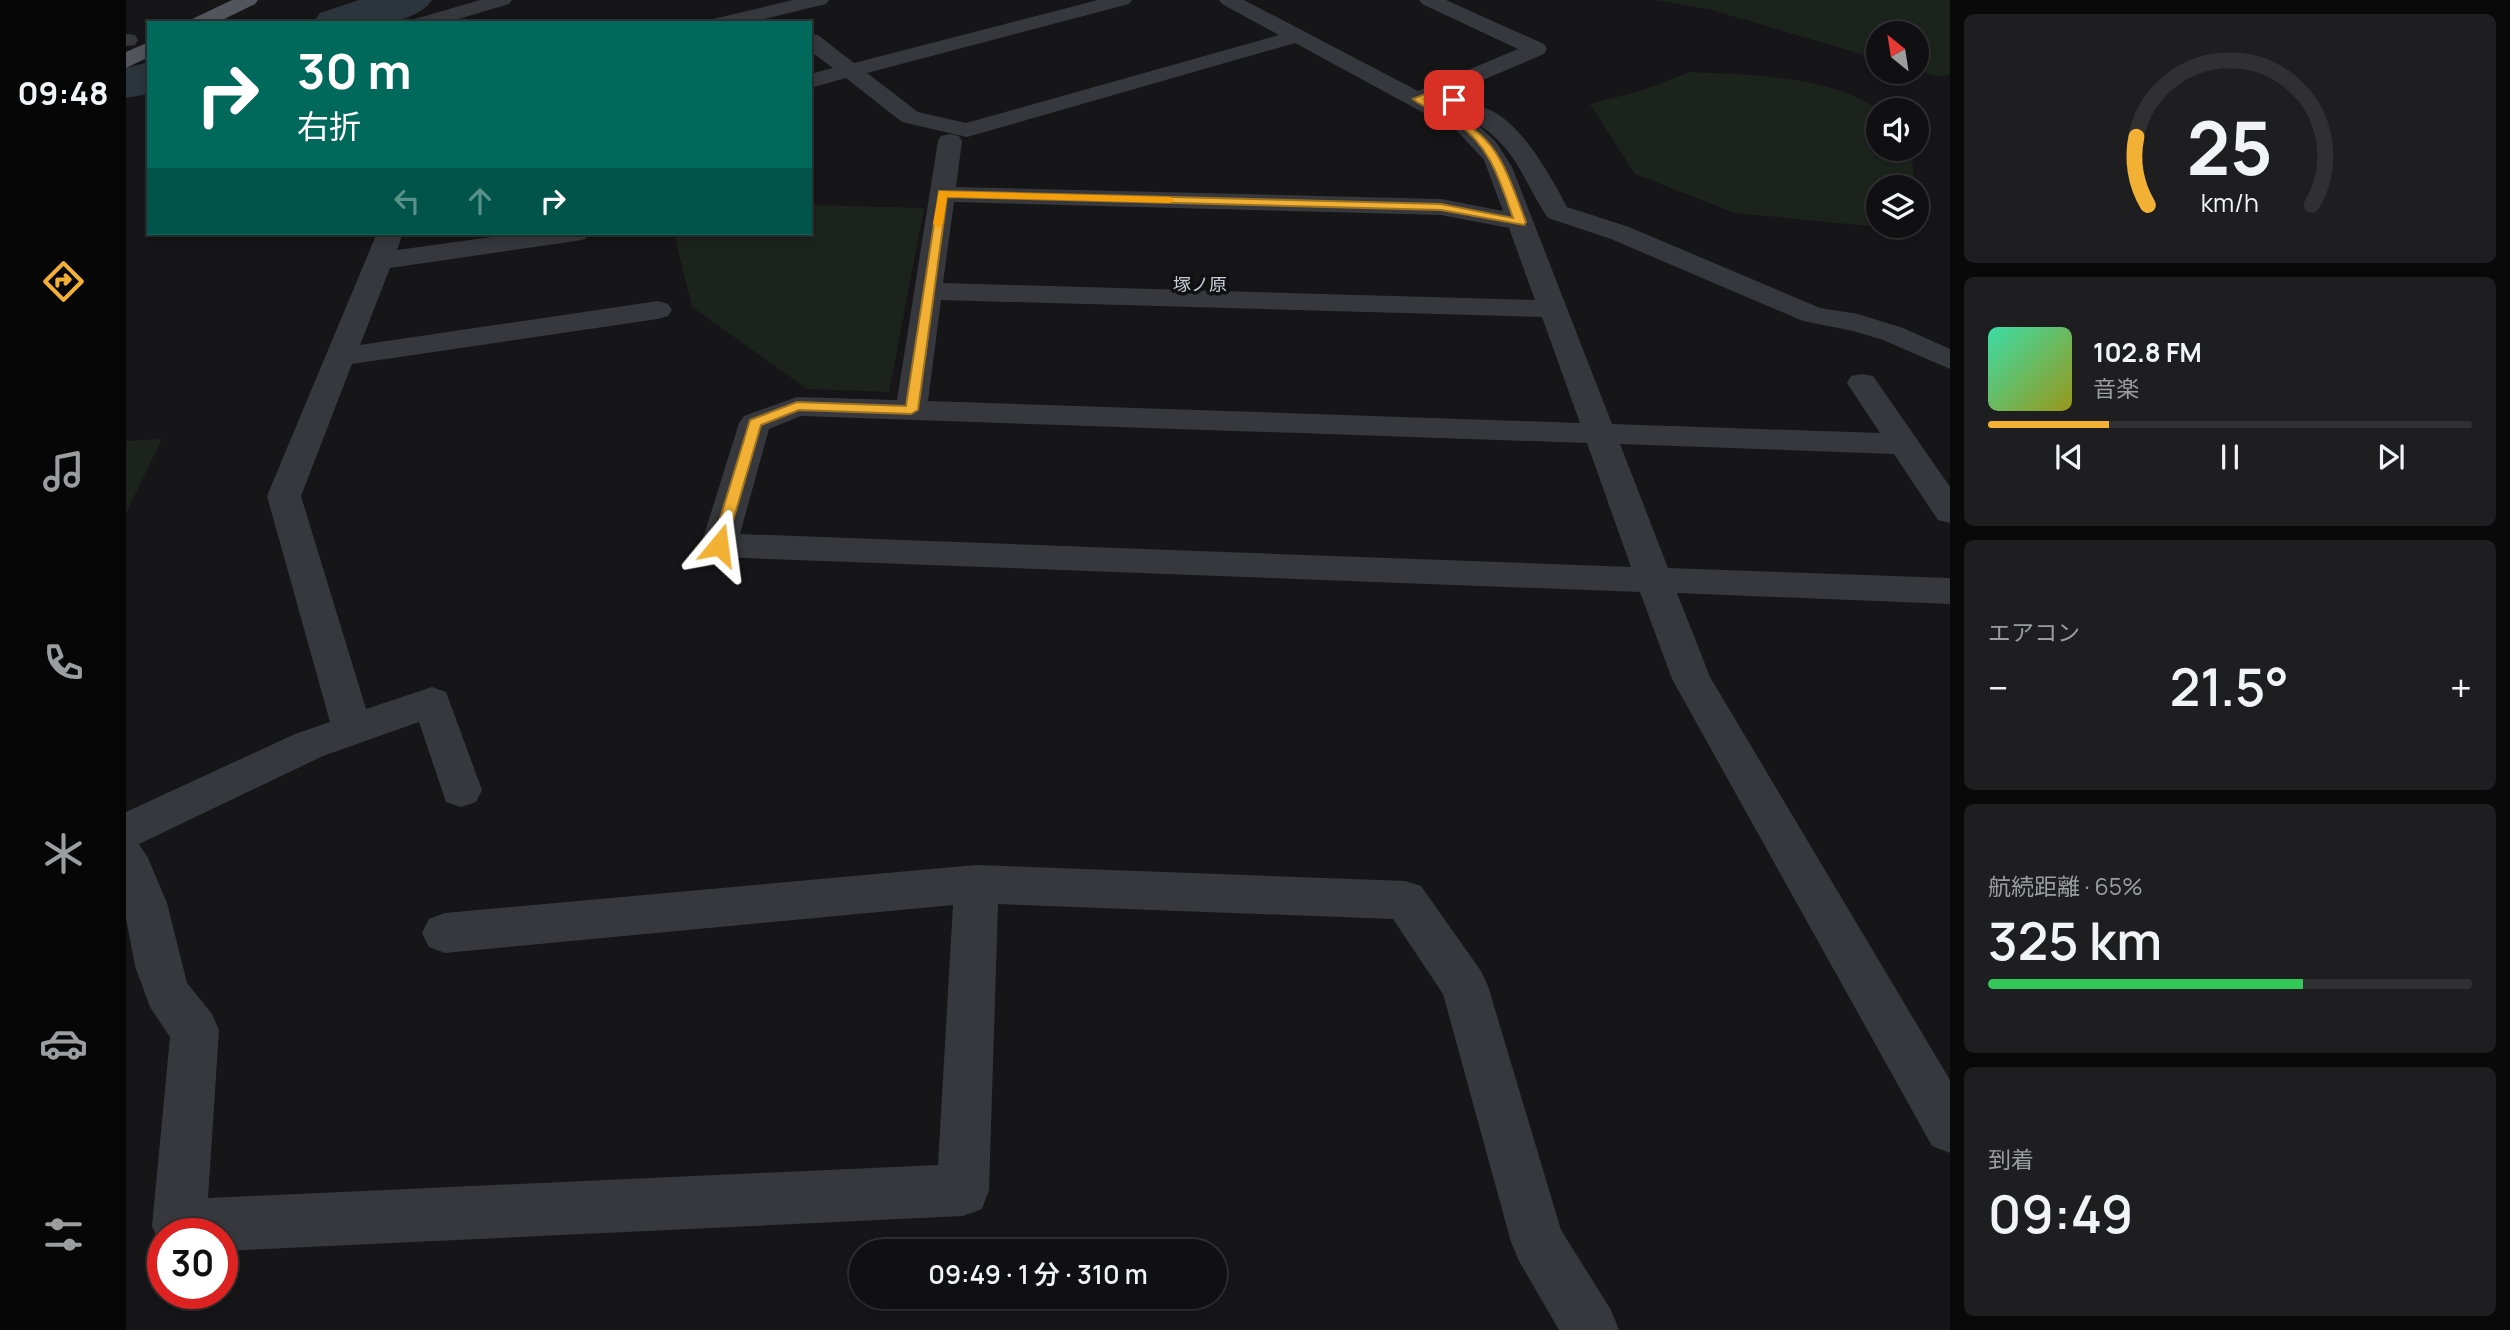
<!DOCTYPE html>
<html lang="ja">
<meta charset="utf-8">
<style>
body{margin:0;font-family:Manrope,"Noto Sans JP",sans-serif;background:#1e1e20;color:#f1f3f6;height:100vh;display:flex;flex-direction:column;font-size:26px;white-space:nowrap}
*{box-sizing:border-box;margin:0}
p{font-size:23px;color:#9c9d9f}
.icon{flex:none;width:38px;height:38px;fill:none;stroke:currentColor;stroke-width:2;stroke-linecap:round;stroke-linejoin:round}
.map{position:relative;flex:1;overflow:hidden}
.side{display:flex;flex-direction:column;gap:14px;padding:14px;background:#09090a;width:560px}
.side>*{flex:none}
.hud{position:absolute;left:21px;top:21px;width:665px;height:214px;border-radius:0px;box-shadow:0 4px 10px #0003,0 0 0 2px #303032;background:#00695c;color:#fff;overflow:hidden}
.needle{width:46px;rotate:330deg}
.fabs{position:absolute;left:1740px;top:21px;display:grid;gap:14px}
.fabs a{display:grid;place-items:center;width:63px;height:63px;border-radius:50%;background:#101012;box-shadow:0 4px 10px #0003,0 0 0 2px #303032;font-size:35px}
.speed{position:absolute;left:21px;top:1218px;display:flex;gap:14px;font-size:35px;font-weight:700;text-align:center}
.speed>*{display:grid;place-content:center;width:91px;height:91px;border-radius:50%;background:#101012;box-shadow:0 4px 10px #0003,0 0 0 2px #303032;line-height:1}
.speed .limit{border:10px solid #d22;background:#fff;color:#111}
.pin{position:absolute;display:grid;place-items:center;width:60px;height:60px;color:#fff;margin:-30px;border-radius:14px;box-shadow:0 4px 10px #0006}
.me{position:absolute;width:77px;margin:-38px;rotate:16deg;stroke-linejoin:round;filter:drop-shadow(0 0 5px #0008)}
.turn{display:flex;align-items:center;gap:24px;height:147px;padding:0 35px;font-size:32px}
.turn .icon{width:91px;height:91px;stroke-width:2.5}
.turn b{display:block;font-size:49px;line-height:60px}
.lanes{display:flex;align-items:center;height:66px;padding:0 35px;background:#0003;justify-content:center;gap:35px;direction:ltr}
.lanes .off{opacity:.35}
.big{font-size:52px;font-weight:600;line-height:1.1}
.side .widget{flex:1;display:flex;flex-direction:column;justify-content:center;gap:10px;min-width:0;padding:0 24px;border-radius:10px;background:#1e1e20}
.side .dial{align-items:center;gap:0}
.dial svg{height:182px;overflow:visible;fill:none;stroke:#303032;stroke-width:7;stroke-linecap:round;text-anchor:middle}
.dial text{fill:#f1f3f6;stroke:none}
.song{display:flex;align-items:center;gap:21px}
.cover{width:84px;height:84px;border-radius:10px;background:linear-gradient(135deg,hsl(160 70% 55%),hsl(60 70% 35%))}
.played{height:7px;border-radius:4px;background:linear-gradient(90deg,#f2b134 25%,#303032 25%)}
.keys{display:flex;justify-content:space-around;direction:ltr}
.heat{display:flex;justify-content:space-between;align-items:center;font-size:38px;direction:ltr}
.charge{height:10px;border-radius:5px;background:linear-gradient(90deg,#34c759 65%,#303032 0)}
.trip{position:absolute;left:723px;top:1239px;width:378px;height:70px;border-radius:35px;background:#101012;box-shadow:0 4px 10px #0003,0 0 0 2px #303032;font-weight:600;line-height:70px;text-align:center}
main{display:flex;flex:1;min-height:0}
.dock{display:flex;flex-direction:column;width:126px;justify-content:space-around;align-items:center;background:#060607;color:#9c9d9f}
.dock .icon{width:49px;height:49px}
.dock .current{color:#f2b134}
.dock b{font-size:32px;color:#f1f3f6}
.map>svg:first-child{display:block}
</style>
<main>
<nav class="dock">
<b>09:48</b>
<svg class="icon current" aria-label="directions" viewBox="0 0 24 24"><path d="M12 3l9 9-9 9-9-9zM9 14v-3h6M13 9l2 2-2 2"/></svg>
<svg class="icon" aria-label="music" viewBox="0 0 24 24"><path d="M9 18V5l10-2v13"/><circle cx="6" cy="18" r="3"/><circle cx="16" cy="16" r="3"/></svg>
<svg class="icon" aria-label="phone" viewBox="0 0 24 24"><path d="M5 4h4l2 5-3 2q2 4 5 5l2-3 5 2v4C11 20 4 13 5 4z"/></svg>
<svg class="icon" aria-label="climate" viewBox="0 0 24 24"><path d="M12 3v18M4 7l16 10M4 17L20 7"/></svg>
<svg class="icon" aria-label="car" viewBox="0 0 24 24"><path d="M5 17H2v-5l4-1 3-4h7l3 4 3 1v5h-3M9 17h6M6 11h13"/><circle cx="7" cy="17" r="2"/><circle cx="17" cy="17" r="2"/></svg>
<svg class="icon" aria-label="filters" viewBox="0 0 24 24"><path d="M4 7h16M4 17h16"/><circle cx="9" cy="7" r="2"/><circle cx="15" cy="17" r="2"/></svg>
</nav>
<div class="map">
<svg width="1824" height="1330" viewBox="0 0 1824 1330">
<rect width="100%" height="100%" fill="#161618"/>
<g fill="#1c231d">
<path d="M1530,0H1824V75L1811,76L1790,70V33H1752V59L1586,10Z"/>
<path d="M1564,72C1624,75 1703,75 1753,110L1752,149H1785L1788,177L1778,187H1752V216L1743,226L1609,213L1509,174L1464,104L1514,91Z"/>
<path d="M684,205L798,208L763,392L681,389L566,307L549,237L586,233H684Z"/>
<path d="M36,439L0,513V441Z"/>
</g>
<g fill="none" stroke-linecap="round" stroke-linejoin="round">
<g fill="#2c353c" fill-rule="evenodd">
<path d="M233,0H306C285,31 220,23 187,23L194,13Z"/>
<path d="M23,62V94L0,98V68Z"/>
</g>
<g fill="#37383d" fill-rule="evenodd">
<path d="M354,0H386L383,4L319,23H286L289,19Z"/>
<path d="M667,0H703L700,4L622,23H584L587,19Z"/>
<path d="M972,0H1006L1003,4L741,73L792,112L840,123L1153,35L1096,4L1093,0H1118L1292,91L1392,49L1296,4L1293,0H1320L1418,44L1421,49L1418,54L1310,100L1339,115L1337,112L1341,107C1383,97 1425,177 1441,207L1503,227L1694,308L1732,314L1777,328L1824,349V369L1757,340L1727,331L1677,321L1485,239L1422,218C1397,181 1391,148 1350,123L1370,142L1386,167L1486,424L1754,433L1721,383L1725,376L1736,374L1747,376L1824,487V523L1812,520L1768,454L1494,444L1542,568L1824,578V604L1551,593L1584,677L1824,1080V1153L1806,1146L1546,679L1514,592L593,557L581,553L575,545L613,423L618,416L671,397L771,400L812,141L815,136L824,134L833,136L836,141L830,187L1315,199L1377,211L1358,160L1331,131L1169,43L841,137L776,122L720,78L684,88V74L707,68L684,51V34L692,35L728,63ZM828,202L1315,215L1383,228L1409,300L817,283ZM815,300L1416,317L1454,423L802,401ZM675,416L1461,443L1505,567L614,534L643,429Z"/>
<path d="M0,34L9,35L12,40L9,45L0,46Z"/>
<path d="M251,233H277L271,250L395,233H463L459,239L450,241L264,268L234,345L532,301L542,304L546,310L542,316L532,319L226,364L175,496L240,709L306,687L320,692L356,790L350,802L335,807L320,802L293,722L197,756L13,844L22,858L41,903L61,983L86,1014L93,1030L82,1198L812,1165L827,905L319,953L303,947L296,933L303,919L319,913L850,865L1279,881L1295,886L1355,971L1362,986L1435,1230L1485,1310L1493,1330H1433L1393,1261L1385,1242L1317,994L1267,919L872,904L863,1190L856,1209L837,1216L96,1251V1234H37V1246L34,1245L26,1226L44,1037L24,1007L9,966L0,918V812L169,734L204,722L141,496Z"/>
</g>
<g fill="#53555c" fill-rule="evenodd">
<path d="M106,0H132L129,4L90,23H63L66,19Z"/>
<path d="M23,42V57L0,68V52Z"/>
</g>
</g>
<path fill="#f2b134" stroke="#9d7322" stroke-width="2" d="M1311,89L1332,100L1324,102L1310,95L1299,99C1370,136 1373,150 1400,222L1398,225L1315,210L821,197L792,410L785,414L673,410L635,425L600,545L593,550L588,548L586,545L624,420L671,402L780,406L813,191L1315,204L1387,218C1374,181 1364,145 1330,123C1316,114 1299,109 1287,99Z"/>
<path fill="#f59e0b" d="M813,191L1044,197L1049,200L1044,203L821,197L817,224L812,228L807,224Z"/>
<g text-anchor="middle" stroke-width="7" stroke-linejoin="round" paint-order="stroke">
<g font-size="18" fill="#c9ccd4" stroke="#111113">
<text x="1074" y="291">塚ノ原</text>
</g>
</g>
</svg>
<div class="fabs">
<a><svg class="needle" viewBox="-14 -14 28 28"><path d="M0-13l5 13h-10z" fill="#e53935"/><path d="M0 13l5-13h-10z" fill="#9c9d9f"/></svg></a>
<a><svg class="icon" aria-label="sound" viewBox="0 0 24 24"><path d="M4 9h4l5-4v14l-5-4H4zM17 9q2 3 0 6"/></svg></a>
<a><svg class="icon" aria-label="layers" viewBox="0 0 24 24"><path d="M12 4l9 5-9 5-9-5zM3 14l9 5 9-5"/></svg></a>
</div>
<div class="speed"><div class="limit">30</div></div>
<div class="pin" style="left:1328px;top:100px;background:#d93025"><svg class="icon" aria-label="arrive" viewBox="0 0 24 24"><path d="M6 21V4h12l-3 4 3 4H6"/></svg></div>
<svg class="me" style="left:593px;top:545px" viewBox="-20 -20 40 40"><path d="M0-17L14 15 0 8-14 15z" fill="#f2b134" stroke="#fff" stroke-width="4"/></svg>
<div class="trip">09:49 · 1 分 · 310 m</div>
<div class="hud">
<div class="turn"><svg class="icon" aria-label="right" viewBox="0 0 24 24"><path d="M7 20v-9h11M14 6l5 5-5 5"/></svg><div><b>30 m</b>右折</div></div>
<div class="lanes"><svg class="icon off" aria-label="left" viewBox="0 0 24 24"><path d="M17 20v-9H6M10 6l-5 5 5 5"/></svg><svg class="icon off" aria-label="ahead" viewBox="0 0 24 24"><path d="M12 20V5M6 11l6-6 6 6"/></svg><svg class="icon" aria-label="right" viewBox="0 0 24 24"><path d="M7 20v-9h11M14 6l5 5-5 5"/></svg></div>
</div>
</div>
<section class="side">
<div class="widget dial"><svg viewBox="0 0 100 80">
<path d="M14 69A42 42 0 1 1 86 69"/>
<path d="M14 69A42 42 0 0 1 9 39" stroke="#f2b134"/>
<text x="50" y="56" font-size="32" font-weight="700">25</text>
<text x="50" y="72" font-size="11">km/h</text>
</svg></div>
<div class="widget">
<div class="song"><i class="cover"></i><div><b>102.8 FM</b><p>音楽</p></div></div>
<div class="played"></div>
<div class="keys"><svg class="icon" aria-label="previous" viewBox="0 0 24 24"><path d="M18 5L8 12l10 7zM5 5v14"/></svg><svg class="icon" aria-label="pause" viewBox="0 0 24 24"><path d="M8 5v14M16 5v14"/></svg><svg class="icon" aria-label="next" viewBox="0 0 24 24"><path d="M6 5l10 7-10 7zM19 5v14"/></svg></div>
</div>
<div class="widget"><p>エアコン</p>
<div class="heat"><a>−</a><b class="big">21.5°</b><a>+</a></div>
</div>
<div class="widget"><p>航続距離 · 65%</p><b class="big">325 km</b><div class="charge"></div></div>
<div class="widget"><p>到着</p><b class="big">09:49</b></div>
</section>
</main>
